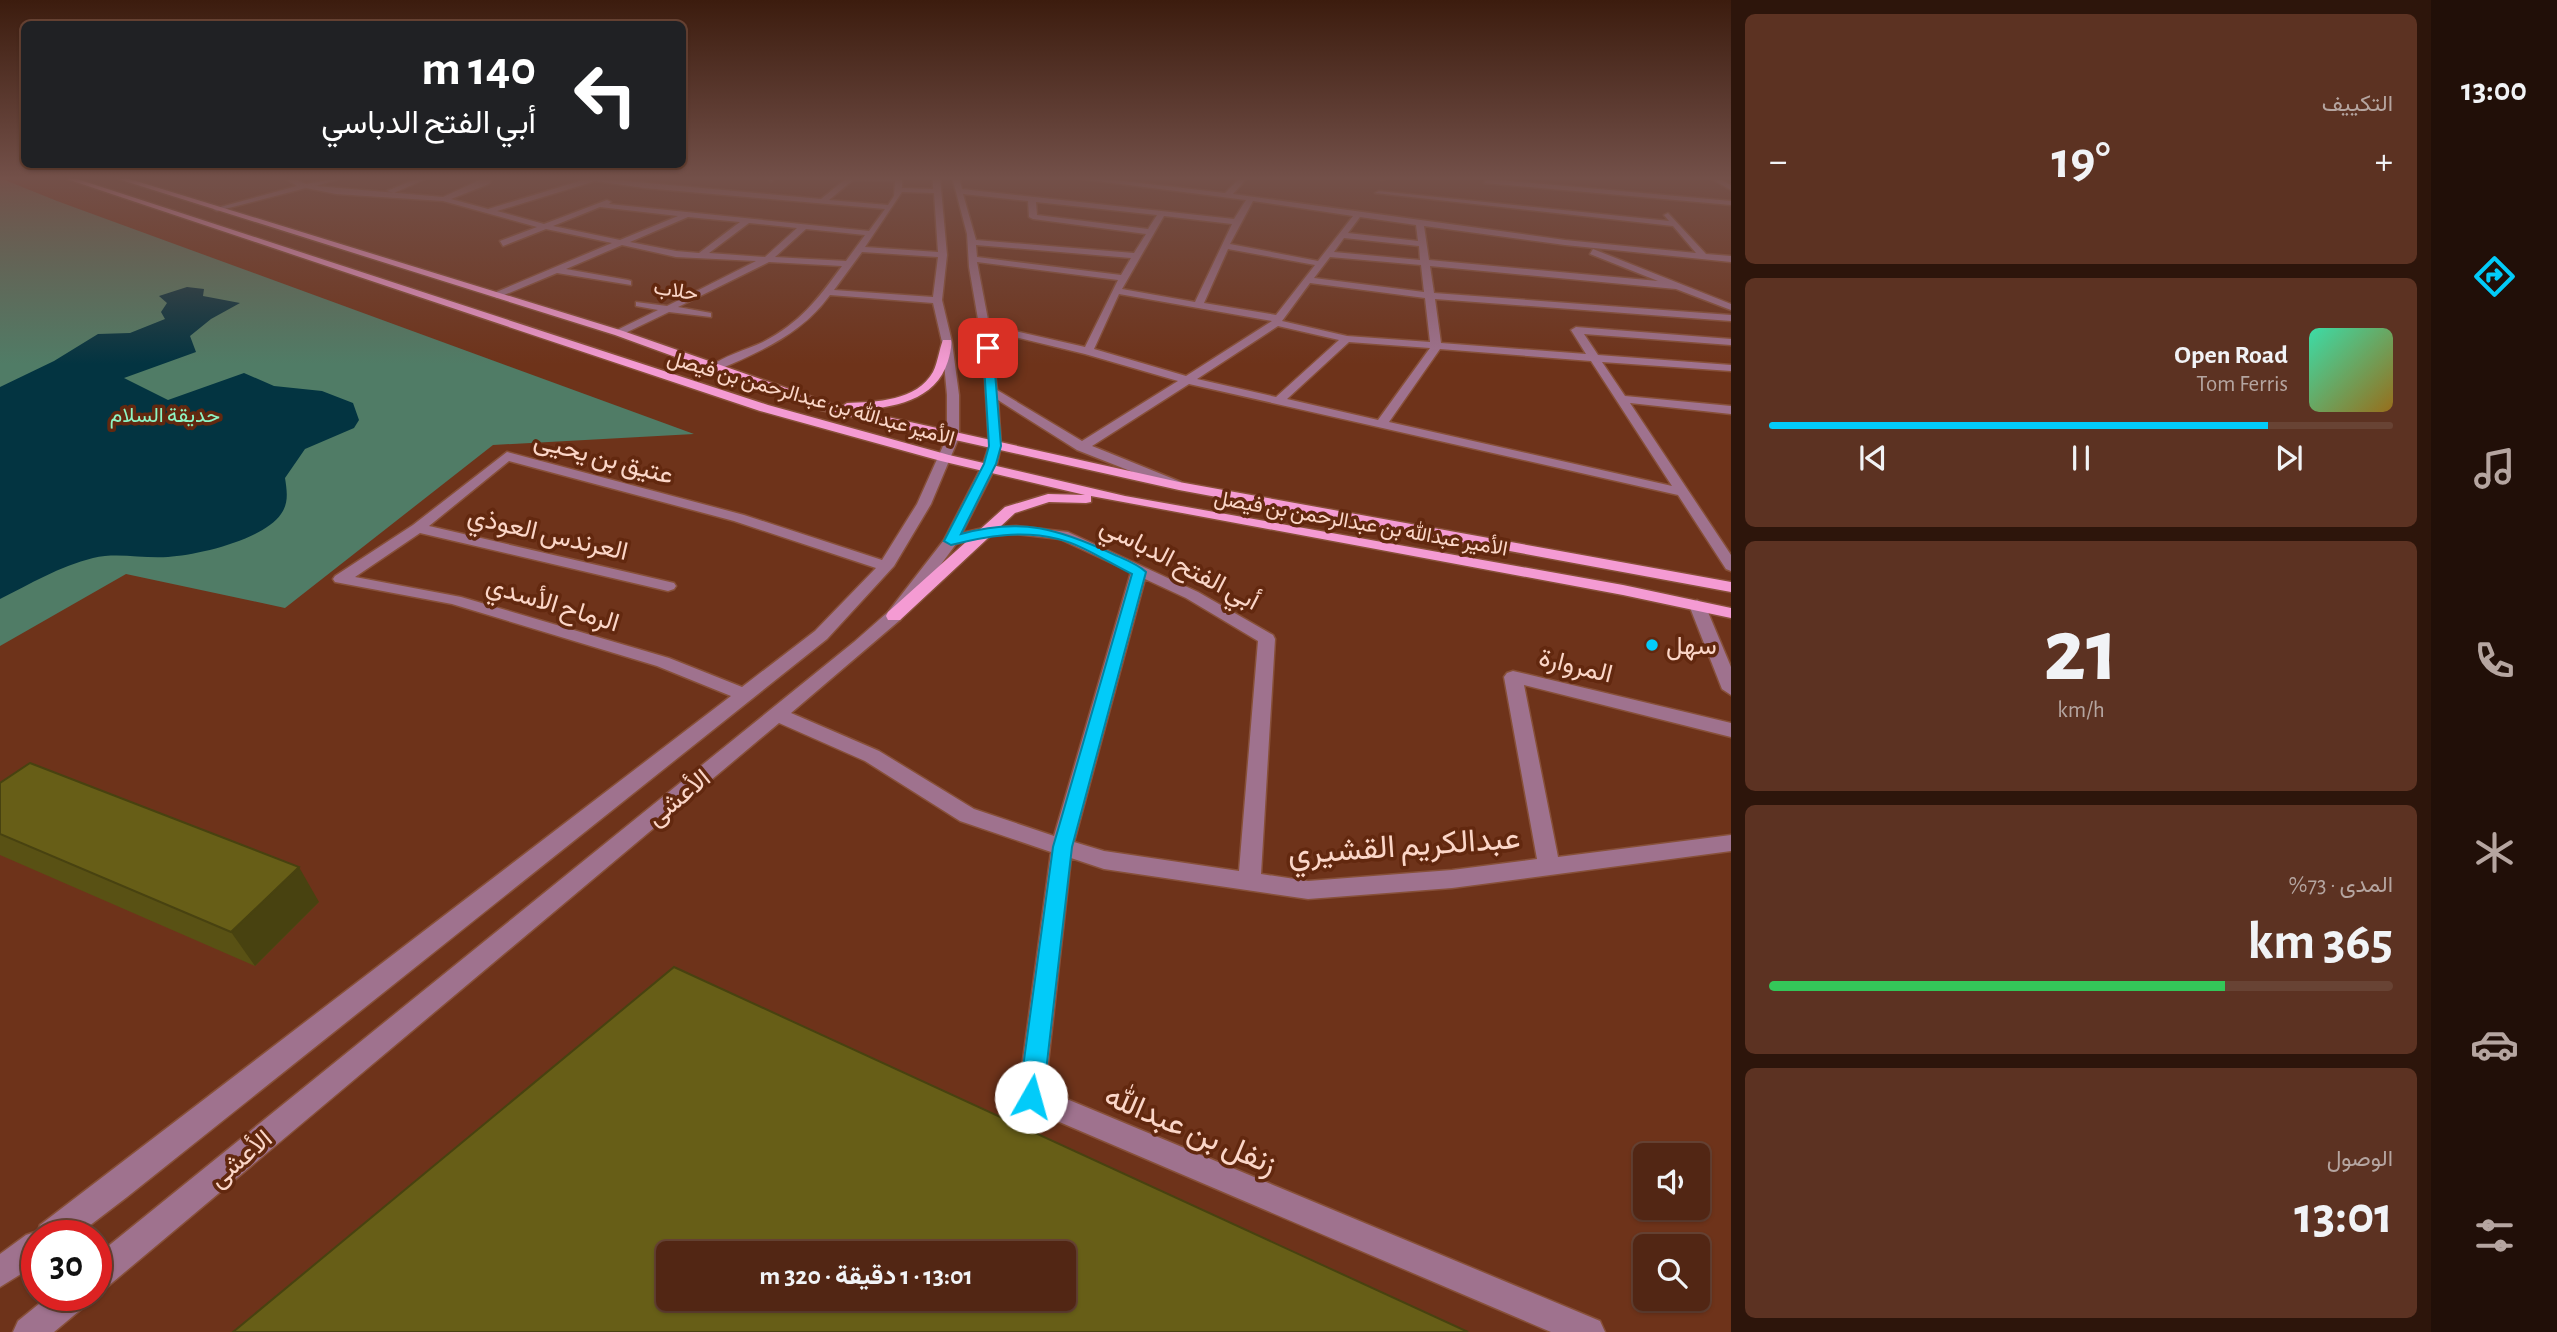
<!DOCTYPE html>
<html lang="ar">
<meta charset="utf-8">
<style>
body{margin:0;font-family:"Alegreya Sans",Vazirmatn,sans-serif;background:#5c3222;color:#f1f3f6;direction:rtl;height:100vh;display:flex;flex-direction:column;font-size:26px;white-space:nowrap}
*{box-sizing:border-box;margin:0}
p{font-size:23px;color:#b5a5a0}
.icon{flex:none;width:38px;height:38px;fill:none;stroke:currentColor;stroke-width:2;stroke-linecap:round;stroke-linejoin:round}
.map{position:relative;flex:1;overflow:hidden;direction:ltr}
.drawer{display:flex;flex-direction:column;gap:14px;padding:14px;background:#2d150b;width:700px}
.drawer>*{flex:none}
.top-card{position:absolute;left:21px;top:21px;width:665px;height:147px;border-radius:10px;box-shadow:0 2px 5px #0004,0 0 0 2px #684334;direction:rtl;background:#202124;color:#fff;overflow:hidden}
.controls{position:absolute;left:1633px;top:1143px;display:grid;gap:14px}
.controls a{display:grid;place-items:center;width:77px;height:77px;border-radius:10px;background:#522614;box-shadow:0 2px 5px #0004,0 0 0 2px #684334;font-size:35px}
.speed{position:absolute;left:21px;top:1220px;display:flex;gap:14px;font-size:35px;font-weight:700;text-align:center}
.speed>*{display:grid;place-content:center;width:91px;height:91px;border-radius:50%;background:#522614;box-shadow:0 2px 5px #0004,0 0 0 2px #684334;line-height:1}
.speed .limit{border:10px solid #d22;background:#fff;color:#111}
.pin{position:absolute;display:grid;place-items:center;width:60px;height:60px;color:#fff;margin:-30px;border-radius:14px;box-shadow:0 4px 10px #0006}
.me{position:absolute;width:77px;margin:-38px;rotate:7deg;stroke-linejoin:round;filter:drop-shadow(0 0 5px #0008)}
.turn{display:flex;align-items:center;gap:24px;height:147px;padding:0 35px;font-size:32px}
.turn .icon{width:91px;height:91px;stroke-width:2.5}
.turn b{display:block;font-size:49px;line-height:60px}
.big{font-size:52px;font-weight:700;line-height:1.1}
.drawer .tile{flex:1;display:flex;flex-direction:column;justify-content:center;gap:10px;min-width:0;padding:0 24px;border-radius:10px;background:#5c3222}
.drawer .dial{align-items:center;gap:0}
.dial b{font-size:91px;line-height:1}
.song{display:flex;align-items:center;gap:21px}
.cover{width:84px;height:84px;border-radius:10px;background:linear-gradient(135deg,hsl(160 70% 55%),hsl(40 70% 35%))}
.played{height:7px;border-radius:4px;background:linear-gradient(90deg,#02cbf9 80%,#684334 80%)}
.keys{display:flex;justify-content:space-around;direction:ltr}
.heat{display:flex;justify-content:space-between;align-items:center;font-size:38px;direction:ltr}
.charge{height:10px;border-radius:5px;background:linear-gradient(90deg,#34c759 73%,#684334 0)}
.trip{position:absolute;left:656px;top:1241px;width:420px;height:70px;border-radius:10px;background:#522614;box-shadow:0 2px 5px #0004,0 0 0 2px #684334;font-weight:700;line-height:70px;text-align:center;direction:rtl}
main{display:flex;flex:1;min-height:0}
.dock{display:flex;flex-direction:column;width:126px;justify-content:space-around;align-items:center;background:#210f08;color:#b5a5a0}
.dock .icon{width:49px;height:49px}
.dock .selected{color:#02cbf9}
.dock b{font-size:32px;color:#f1f3f6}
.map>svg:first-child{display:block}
</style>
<main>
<nav class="dock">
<b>13:00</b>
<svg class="icon selected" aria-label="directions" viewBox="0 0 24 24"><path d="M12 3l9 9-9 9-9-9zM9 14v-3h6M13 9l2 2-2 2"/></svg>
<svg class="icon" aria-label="music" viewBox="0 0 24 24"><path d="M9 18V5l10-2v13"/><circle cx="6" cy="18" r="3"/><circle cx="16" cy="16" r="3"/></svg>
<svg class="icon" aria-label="phone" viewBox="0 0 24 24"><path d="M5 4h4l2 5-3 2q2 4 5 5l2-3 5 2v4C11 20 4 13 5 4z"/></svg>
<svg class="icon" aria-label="climate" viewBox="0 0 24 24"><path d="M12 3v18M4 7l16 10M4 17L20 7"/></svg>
<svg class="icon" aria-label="car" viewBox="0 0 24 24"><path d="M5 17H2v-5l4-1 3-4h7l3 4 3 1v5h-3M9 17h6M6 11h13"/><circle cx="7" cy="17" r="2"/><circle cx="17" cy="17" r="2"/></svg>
<svg class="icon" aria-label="filters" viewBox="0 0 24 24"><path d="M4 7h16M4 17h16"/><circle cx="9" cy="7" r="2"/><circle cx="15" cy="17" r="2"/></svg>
</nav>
<section class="drawer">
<div class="tile"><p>التكييف</p>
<div class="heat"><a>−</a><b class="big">19°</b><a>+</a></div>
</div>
<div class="tile">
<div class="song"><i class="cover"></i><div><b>Open Road</b><p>Tom Ferris</p></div></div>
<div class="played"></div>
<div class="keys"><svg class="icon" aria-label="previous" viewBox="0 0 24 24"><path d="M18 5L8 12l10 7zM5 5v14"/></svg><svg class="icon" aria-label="pause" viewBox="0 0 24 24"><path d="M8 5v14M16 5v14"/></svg><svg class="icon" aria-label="next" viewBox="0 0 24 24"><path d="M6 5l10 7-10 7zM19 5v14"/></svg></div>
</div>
<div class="tile dial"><b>21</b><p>km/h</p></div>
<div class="tile"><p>المدى · 73%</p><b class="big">365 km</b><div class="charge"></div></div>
<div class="tile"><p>الوصول</p><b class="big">13:01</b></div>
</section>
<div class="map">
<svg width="1731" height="1332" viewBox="0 0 1731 1332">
<rect width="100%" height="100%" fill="#6e331a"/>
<path fill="#507c66" d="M0,178L57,201L694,434L493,445L285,608L126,574L0,646Z"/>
<path fill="#033441" d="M187,287L204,289L203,296L240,303L211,319L190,336L196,352L124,378L168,400L244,373L274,386L322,391L353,403L359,420L354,428L305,449L285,478C287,491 289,503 281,514C263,540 198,555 168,557C143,559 118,552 93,558C60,566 30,584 0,599V387L54,361L98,334L130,333L165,319L161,312L167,303L159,296Z"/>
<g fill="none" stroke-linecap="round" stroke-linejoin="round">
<defs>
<g id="minor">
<path d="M282,177H290L306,184L345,177L316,186L443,197L486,177H493L489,184L451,199L488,209L586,179L583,177L821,199L848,177H902V188L933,189V177H940L947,255L942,300L952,342L959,395V437L931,504L894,566L827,639L127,1197L76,1236H37V1264L0,1287V1254L26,1235L38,1231L40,1225L731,696L657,666L452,604L335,582L333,579L335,576L413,525L507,452L744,515L882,560L917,504L947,437V395L942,342L933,303L830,295C802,334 761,351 718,370L708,368C723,356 746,350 763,342C801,322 817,300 842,266L769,262L678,307L711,313V317L669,312L619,336L614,333L615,331L658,310L636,306V302L667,306L756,261L676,257L622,245L566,269L628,280L631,281V285L557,273L497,298L492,295L494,293L612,243L546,229L503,246L500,241L537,227L443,201L336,194L306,188L217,211L213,209L297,186ZM853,180L895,181L894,196L888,205L829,200ZM595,181L644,188L885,209L869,231L609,204L611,202L607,200L544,224L497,211ZM902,192L934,193L938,252L865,247ZM600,207L678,216L620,240L553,226ZM688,217L740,222L699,253L676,251L630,242ZM749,223L797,228L765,257L709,253ZM806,229L865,235L846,261L775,257ZM862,252L938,257L933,297L834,290ZM509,461L734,521L876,568L815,631L742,687L669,658L461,597L355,577L420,533L668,591L674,589L676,586L674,583L429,526Z"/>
<path d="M420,177H430L394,193L387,191Z"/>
<path d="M768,177H775L771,182Z"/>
<path d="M952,177H959L962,189L1234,219L1246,200L1066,177H1090L1225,193L1241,177H1248L1233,194L1565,240L1696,253L1673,226L1375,193L1379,191L1669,221L1664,215L1668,213L1706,254L1731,256V262L1565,245L1424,226L1429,260L1658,281L1590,254L1593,249L1731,304V310L1676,289L1430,266L1434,293L1731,315V321L1435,299L1441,343L1586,354L1571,330L1576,327L1731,339V345L1584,334L1598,355L1731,365V371L1602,362L1625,396L1731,406V414L1630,403L1731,555V571L1726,569L1678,495L1189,384L1092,446L1181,482V488L1176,489L1077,450L998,400L1001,446L997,464L962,533L983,528L1016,526L1068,532L1198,592L1273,635L1275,639L1261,874L1308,881L1452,870L1537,859L1504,677L1507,673L1513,671L1731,723V737L1524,685L1558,857L1731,835V851L1452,888L1308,899L1104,869L1071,858L1045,1090L1600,1321L1605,1332H1551L1022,1106L1018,1097L1051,852L960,821L865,761L779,723L107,1287L96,1291V1256L854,642L888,612L944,540L983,464L989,446L983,348L969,267L967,234ZM963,194L1028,201L1029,217L1033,219L1146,234L1134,253L976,240ZM1253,201L1353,216L1318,261L1230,244ZM1036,202L1157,215L1148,229L1037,215ZM1164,216L1232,224L1195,302L1122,289ZM1360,217L1416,225L1418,241L1348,233ZM1344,238L1419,246L1420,260L1334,252ZM976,245L1131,258L1121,275L977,257ZM1228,249L1315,265L1276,315L1204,303ZM1330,257L1421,265L1424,292L1314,278ZM977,262L1118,280L1085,347L989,325ZM1310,283L1425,298L1430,342L1347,336L1282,321ZM1119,294L1272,321L1186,376L1094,349ZM1278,326L1339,340L1276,397L1197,379ZM990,331L1085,354L1178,381L1082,441L997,390ZM1349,342L1430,348L1378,420L1287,399ZM1440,349L1591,361L1672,486L1389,422ZM1016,534L1060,539L1131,572L1054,836L974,809L879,751L791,713L900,620L956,544L984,536ZM1145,579L1186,598L1258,641L1239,871L1104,851L1074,842Z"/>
<path d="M1368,177H1386L1387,178L1383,180Z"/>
<path d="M1708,177H1716L1731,185V190Z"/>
<path d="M1487,179L1731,201V205L1484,183Z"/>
<path d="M1697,600L1705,605L1731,667V695L1722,689L1689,605Z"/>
<path d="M50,1295H90L85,1306L54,1332H13L18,1321Z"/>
</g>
<g id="major">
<path d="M61,177H71L768,405L949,455L1125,496L1623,585L1731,608V618L1623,595L1091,496V502L1086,503L1049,502L1015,513L900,620H888L886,616L888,612L1005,507L1048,494L1085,495L941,461L760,411Z"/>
<path d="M112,177H123L623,331L841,407L847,403C876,402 917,401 933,372C938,362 939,350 943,340H951C952,346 950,354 948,361C936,401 892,408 856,410L1179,482L1731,582V592L1179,490L821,410L615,335Z"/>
</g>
</defs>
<use href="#minor" stroke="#875039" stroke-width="3"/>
<use href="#major" stroke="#875039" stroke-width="3"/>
<use href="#minor" fill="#9f728e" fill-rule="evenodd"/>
<use href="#major" fill="#f49bd3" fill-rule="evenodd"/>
</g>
<path fill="#595114" d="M0,783L319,902L255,966L0,855Z"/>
<path fill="#484210" d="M299,867L319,902L255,966L231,932Z"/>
<g fill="#675e17" stroke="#484210" stroke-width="2" fill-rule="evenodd">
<path d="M30,763L299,867L231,932L0,834V783Z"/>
<path d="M674,967L1468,1332H233ZM668,1253H1064V1298H668Z"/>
</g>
<linearGradient id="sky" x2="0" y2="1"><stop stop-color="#3c1c0e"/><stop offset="0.49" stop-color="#735049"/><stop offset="1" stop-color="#735049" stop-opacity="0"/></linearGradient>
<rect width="1731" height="364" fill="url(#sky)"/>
<path fill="#02cbf9" stroke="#0184a2" stroke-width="2" d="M988,345L993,348L1001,446L996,464L961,534C1021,517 1059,529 1113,554C1124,559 1138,564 1146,572L1072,847L1043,1097L1040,1106L1031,1109L1022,1106L1019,1097L1053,847L1132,574C1109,563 1083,545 1058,539C1021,530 987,536 951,545L944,541L984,464L989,446L983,348Z"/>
<circle fill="#02cbf9" stroke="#62280f" stroke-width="2.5" cx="1652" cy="645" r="7"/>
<g text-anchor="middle" stroke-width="7" stroke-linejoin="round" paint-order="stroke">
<g font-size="21" fill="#fbd6c8" stroke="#62280f">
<text transform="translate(676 290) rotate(9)" y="7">حلاب</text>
<text transform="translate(811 398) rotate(16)" y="7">الأمير عبدالله بن عبدالرحمن بن فيصل</text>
<text transform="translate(1361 523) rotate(10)" y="7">الأمير عبدالله بن عبدالرحمن بن فيصل</text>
</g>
<g font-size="21" fill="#8df4c3" stroke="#62280f">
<text x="165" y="422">حديقة السلام</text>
</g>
<g font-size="26" fill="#fbd6c8" stroke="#62280f">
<text transform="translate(604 457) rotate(15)" y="9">عتيق بن يحيى</text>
<text transform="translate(548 533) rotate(13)" y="9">العرندس العوذي</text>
<text transform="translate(1180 563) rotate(27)" y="9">أبي الفتح الدباسي</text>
<text transform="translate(553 603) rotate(17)" y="9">الرماح الأسدي</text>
<text transform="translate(1576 665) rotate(14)" y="9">المروارة</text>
<text transform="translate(678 797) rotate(-39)" y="9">الأعشى</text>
<text transform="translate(240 1158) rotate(-40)" y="9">الأعشى</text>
</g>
<g font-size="26" fill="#fbd6c8" stroke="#62280f" text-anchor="start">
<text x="1666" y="654">سهل</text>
</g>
<g font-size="32" fill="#fbd6c8" stroke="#62280f">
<text transform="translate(1404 845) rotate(-4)" y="11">عبدالكريم القشيري</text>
<text transform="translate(1191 1129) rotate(23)" y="11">زنفل بن عبدالله</text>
</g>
</g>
</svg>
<div class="controls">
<a><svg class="icon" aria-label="sound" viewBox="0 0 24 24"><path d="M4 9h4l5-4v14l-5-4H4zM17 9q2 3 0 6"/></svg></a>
<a><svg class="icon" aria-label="search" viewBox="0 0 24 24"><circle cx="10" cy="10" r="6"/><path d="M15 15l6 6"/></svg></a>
</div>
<div class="speed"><div class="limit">30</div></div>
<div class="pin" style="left:988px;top:348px;background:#d93025"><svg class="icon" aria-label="arrive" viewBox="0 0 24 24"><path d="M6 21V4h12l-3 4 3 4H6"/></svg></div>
<svg class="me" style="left:1031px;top:1097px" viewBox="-20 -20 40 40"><circle r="19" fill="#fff"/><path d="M0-13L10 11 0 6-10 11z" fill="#02cbf9"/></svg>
<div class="trip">13:01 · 1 دقيقة · 320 m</div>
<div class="top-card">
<div class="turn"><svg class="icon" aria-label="left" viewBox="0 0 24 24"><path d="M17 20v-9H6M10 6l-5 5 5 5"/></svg><div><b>140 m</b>أبي الفتح الدباسي</div></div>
</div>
</div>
</main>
